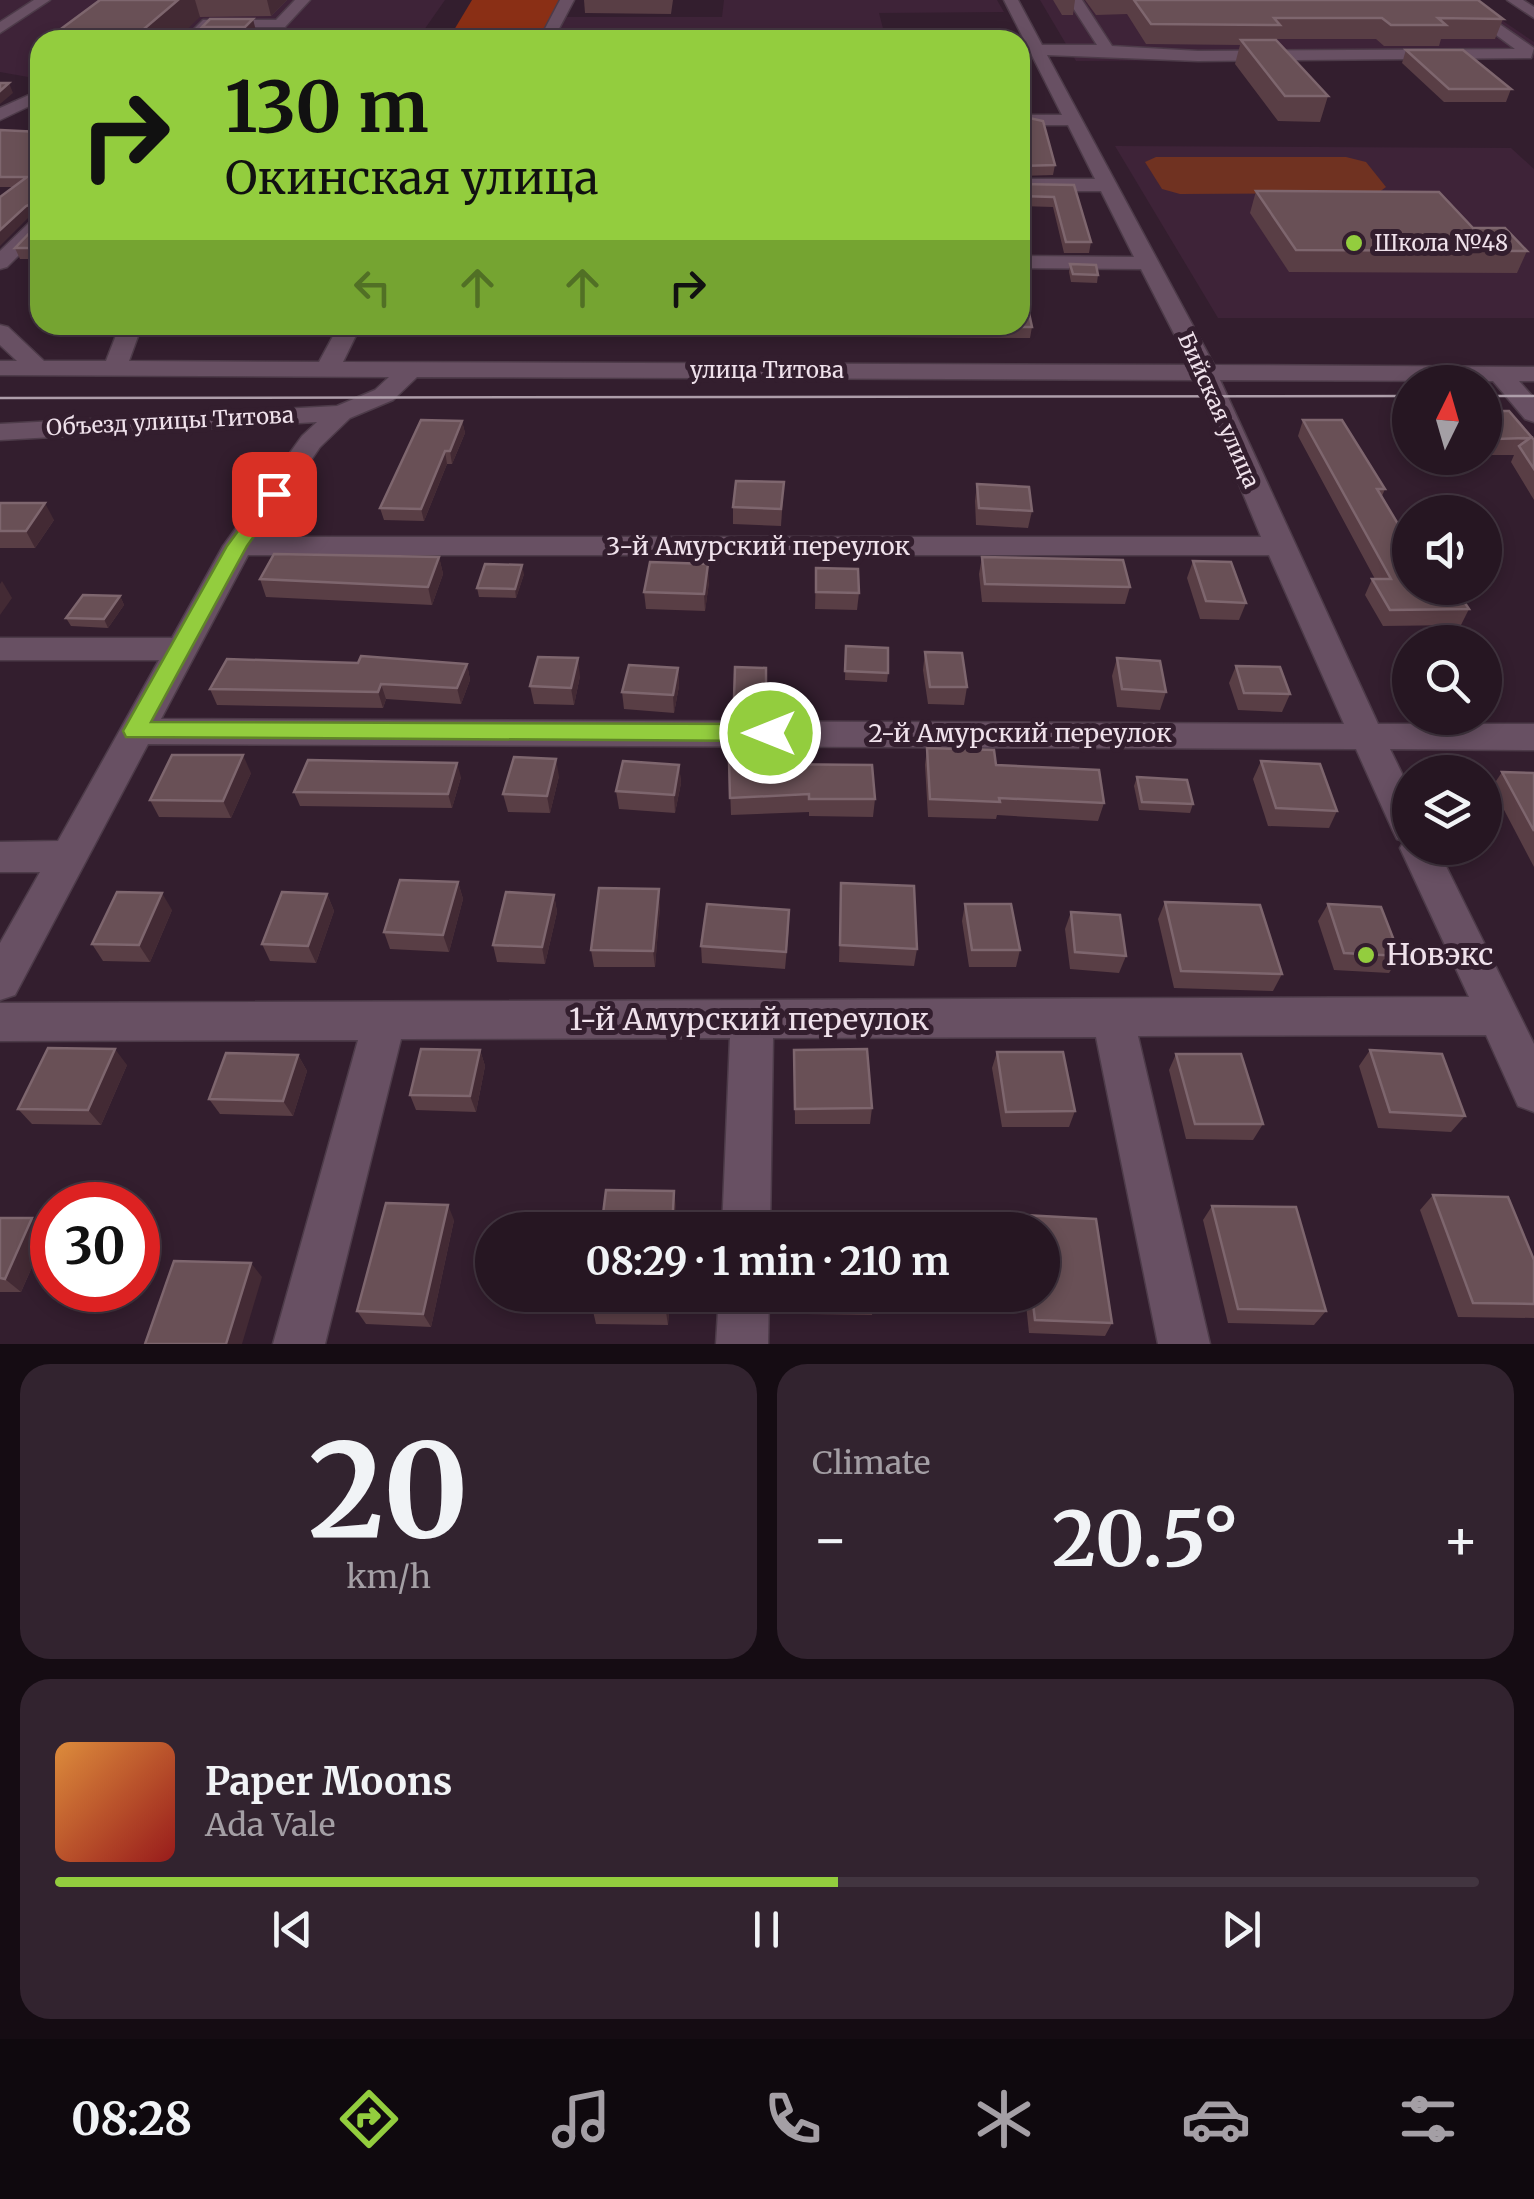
<!DOCTYPE html>
<meta charset="utf-8">
<style>
body{margin:0;font-family:Merriweather,serif;background:#32232f;color:#f1f3f6;height:100vh;display:flex;flex-direction:column;font-size:38px;white-space:nowrap}
*{box-sizing:border-box;margin:0}
p{font-size:32px;color:#a49fa5}
.icon{flex:none;width:55px;height:55px;fill:none;stroke:currentColor;stroke-width:2;stroke-linecap:round;stroke-linejoin:round}
.map{position:relative;height:1344px;overflow:hidden}
.drawer{display:flex;flex-direction:column;gap:20px;padding:20px;background:#150c13;flex:1}
.drawer>*{flex:none}
.banner{position:absolute;left:30px;top:30px;width:1000px;height:305px;border-radius:30px;box-shadow:0 5px 15px #0003,0 0 0 2px #423540;background:#93cd3e;color:#111;overflow:hidden}
.needle{width:65px;rotate:5deg}
.controls{position:absolute;left:1392px;top:365px;display:grid;gap:20px}
.controls a{display:grid;place-items:center;width:110px;height:110px;border-radius:50%;background:#261622;box-shadow:0 5px 15px #0003,0 0 0 2px #423540;font-size:50px}
.speed{position:absolute;left:30px;top:1182px;display:flex;gap:20px;font-size:50px;font-weight:700;text-align:center}
.speed>*{display:grid;place-content:center;width:130px;height:130px;border-radius:50%;background:#261622;box-shadow:0 5px 15px #0003,0 0 0 2px #423540;line-height:1}
.speed .limit{border:15px solid #d22;background:#fff;color:#111}
.pin{position:absolute;display:grid;place-items:center;width:85px;height:85px;color:#fff;margin:-42px;border-radius:20px;box-shadow:0 5px 15px #0006}
.me{position:absolute;width:110px;margin:-55px;rotate:270deg;stroke-linejoin:round;filter:drop-shadow(0 0 8px #0008)}
.turn{display:flex;align-items:center;gap:35px;height:210px;padding:0 30px;font-size:45px}
.turn .icon{width:130px;height:130px;stroke-width:2.5}
.turn b{display:block;font-size:70px;line-height:85px}
.lanes{display:flex;align-items:center;height:95px;padding:0 30px;background:#0003;justify-content:center;gap:50px;direction:ltr}
.lanes .off{opacity:.35}
.big{font-size:75px;font-weight:700;line-height:1.1}
.drawer .card{flex:1;display:flex;flex-direction:column;justify-content:center;gap:15px;min-width:0;padding:0 35px;border-radius:30px;background:#32232f}
.drawer .dial{align-items:center;gap:0}
.dial b{font-size:130px;line-height:1}
.song{display:flex;align-items:center;gap:30px}
.cover{width:120px;height:120px;border-radius:15px;background:linear-gradient(135deg,hsl(30 70% 55%),hsl(0 70% 35%))}
.played{height:10px;border-radius:5px;background:linear-gradient(90deg,#93cd3e 55%,#423540 55%)}
.keys{display:flex;justify-content:space-around;direction:ltr}
.heat{display:flex;justify-content:space-between;align-items:center;font-size:55px;direction:ltr}
.drawer .tiles{flex:1;display:grid;gap:20px;grid-template-columns:1fr 1fr}
.card:last-child{grid-column:span 2}
.trip{position:absolute;left:475px;top:1212px;width:585px;height:100px;border-radius:50px;background:#261622;box-shadow:0 5px 15px #0003,0 0 0 2px #423540;font-weight:700;line-height:100px;text-align:center}
.menu{display:flex;height:160px;justify-content:space-around;align-items:center;background:#0f090e;color:#a49fa5}
.menu .icon{width:70px;height:70px}
.menu .on{color:#93cd3e}
.menu b{font-size:45px;color:#f1f3f6}
.map>svg:first-child{display:block}
</style>
<div class="map">
<svg width="1534" height="1344" viewBox="0 0 1534 1344">
<rect width="100%" height="100%" fill="#331e2e"/>
<g fill="#3e2338">
<path d="M0,0H445L417,40H40V77H28L0,72Z"/>
<path d="M724,0H997L1004,12L879,13L886,40H550L560,17H722Z"/>
<path d="M1040,0H1472L1534,42V58L1076,61Z"/>
<path d="M1115,146L1511,148L1534,169V318H1218Z"/>
</g>
<path fill="#703221" d="M1156,157H1346L1366,162L1386,187L1378,193L1180,194L1162,189L1145,162Z"/>
<path fill="#8a2f15" d="M472,0H560L539,40H448Z"/>
<g fill="none" stroke-linecap="round" stroke-linejoin="round">
<defs>
<g id="minor">
<path d="M34,0H50L0,33V22Z"/>
<path d="M295,0H310L285,27H212L199,40H183L203,20H276Z"/>
<path d="M560,0H574L553,40H539Z"/>
<path d="M1004,0H1018L1042,45H1097L1068,0H1082L1112,46L1198,51L1515,49L1449,0H1465L1534,48L1531,58L1198,61L1047,55L1214,365L1534,367V381H1519L1534,398V422L1525,419L1493,381L1220,380L1378,724H1534V750L1390,749L1410,790V848H1437L1534,1044V1112L1518,1106L1486,1035L1138,1036L1210,1344H1158L1096,1037L773,1038L770,1230H722L730,1038L401,1039L325,1344H273L358,1040L0,1041V1003L1469,997L1400,848L1404,841L1397,839L1392,829L1356,749L148,744L15,995L0,1000V943L40,872H0V842L58,841L159,660H0V638H172L223,546L302,436L317,422L0,440V424L337,406L375,390L389,377L0,375V361H17L0,345V325L8,327L44,361H106L120,325H142L129,361L319,362L339,325H361L343,362L1190,365L1141,269L1020,268V256L1134,257L1101,191H1020V179H1095L1068,125H1020V115H1062ZM417,377L1196,380L1261,537H259L320,447L350,418L393,400ZM248,555H1269L1344,724L161,719Z"/>
<path d="M1507,0H1523L1534,7V18Z"/>
<path d="M40,90V101L0,120V108Z"/>
<path d="M40,217V234L7,267L0,269V251L33,219Z"/>
<path d="M719,1295H769L768,1344H716Z"/>
</g>
</defs>
<use href="#minor" stroke="#4d3b49" stroke-width="3"/>
<use href="#minor" fill="#685063" fill-rule="evenodd"/>
<g stroke="#ae9eaa" stroke-width="2.5">
<path d="M1485,396H1534"/>
<path d="M0,398L1410,396"/>
</g>
</g>
<g fill="#593e45">
<path d="M100,0H287L271,16L200,17Z"/>
<path d="M584,0H673L671,14L585,13Z"/>
<path d="M1053,0H1075L1073,15H1062Z"/>
<path d="M1085,0H1478L1503,19L1495,39H1441L1439,46H1384L1376,39H1276V40L1328,96L1320,122L1278,121L1235,64L1240,45L1146,44L1127,14L1096,15Z"/>
<path d="M210,19L256,31L248,39H205L202,27Z"/>
<path d="M1406,50L1511,89L1506,102H1444L1402,63Z"/>
<path d="M1020,116L1055,165L1053,175L1020,176Z"/>
<path d="M0,130L40,132V259H20L15,248L39,223V213L30,216L13,187H0Z"/>
<path d="M1020,184L1074,185L1091,242L1089,253H1064L1053,207L1020,206Z"/>
<path d="M1256,191L1473,228L1527,251L1517,273L1289,272L1250,213Z"/>
<path d="M1070,264L1098,275L1097,283L1071,282L1069,272Z"/>
<path d="M464,325H844V337L466,333Z"/>
<path d="M880,325H1020L1032,327L1030,338L881,337Z"/>
<path d="M1485,411L1534,440V500L1511,462L1514,455H1488L1485,452Z"/>
<path d="M1303,420L1385,489L1382,496L1410,588L1469,609L1461,625L1383,626L1365,595L1372,579H1375L1298,436Z"/>
<path d="M462,421L465,433L452,464H447L424,521L384,520L380,508Z"/>
<path d="M784,482L781,526L733,524V507Z"/>
<path d="M977,484L1032,511L1028,528L976,525L975,501Z"/>
<path d="M0,503L54,520L35,548H0Z"/>
<path d="M439,557L443,574L432,605L266,597L260,579Z"/>
<path d="M982,557L1130,587L1125,604L982,602L979,574Z"/>
<path d="M1193,561L1246,603L1239,620L1200,619L1187,578Z"/>
<path d="M816,568L859,593L857,610L815,609Z"/>
<path d="M524,574L516,598L479,597L477,588Z"/>
<path d="M709,582L705,611L646,609L644,592Z"/>
<path d="M120,596L124,605L108,628L71,626L66,618Z"/>
<path d="M846,646L888,673L887,682L845,680Z"/>
<path d="M925,652L967,687L964,705L928,704L923,670Z"/>
<path d="M1117,658L1166,692L1160,710L1117,707L1112,676Z"/>
<path d="M1485,662L1500,687L1490,704H1485Z"/>
<path d="M358,663L467,664L470,680L461,704L386,699L383,708L217,705L210,689Z"/>
<path d="M1236,666L1290,694L1282,712L1238,710L1229,683Z"/>
<path d="M735,667L766,668V707L734,708Z"/>
<path d="M678,668L679,686L674,713L624,709L622,692Z"/>
<path d="M580,676L574,705L534,704L530,686Z"/>
<path d="M927,748L996,765L1104,803L1098,821L997,815L996,819L928,817L925,765Z"/>
<path d="M729,760L875,799L873,817L809,816V812L731,815Z"/>
<path d="M1261,761L1337,811L1329,828L1268,826L1253,779Z"/>
<path d="M679,765L681,783L675,813L619,809L616,791Z"/>
<path d="M1502,772L1534,773V867L1492,787Z"/>
<path d="M251,773L231,818L159,817L150,800Z"/>
<path d="M559,776L550,813L508,812L503,794Z"/>
<path d="M461,777L452,808L300,806L294,792Z"/>
<path d="M1137,777L1193,804L1190,813L1139,810L1134,786Z"/>
<path d="M458,882L463,899L449,952L390,949L384,932Z"/>
<path d="M841,883L917,949L914,966L839,962Z"/>
<path d="M327,894L334,911L316,963L270,961L262,944Z"/>
<path d="M554,895L557,912L545,964L497,962L493,945Z"/>
<path d="M1165,902L1282,974L1273,991L1174,988L1158,919Z"/>
<path d="M965,904L1020,950L1016,967H969L962,921Z"/>
<path d="M1328,904L1400,956L1389,973L1334,970L1318,921Z"/>
<path d="M660,906L655,967H594L591,950Z"/>
<path d="M172,910L150,962L103,961L92,944Z"/>
<path d="M1071,912L1126,956L1119,973L1070,969L1065,929Z"/>
<path d="M789,927L785,969L702,963L701,946Z"/>
<path d="M480,1050L485,1066L476,1112L416,1110L410,1095Z"/>
<path d="M794,1050L872,1108L870,1124H795Z"/>
<path d="M1370,1050L1465,1116L1451,1132L1378,1128L1359,1066Z"/>
<path d="M997,1052L1075,1111L1069,1127H1002L992,1068Z"/>
<path d="M1176,1054L1263,1124L1253,1140L1186,1139L1169,1070Z"/>
<path d="M298,1055L307,1071L293,1116L220,1114L209,1099Z"/>
<path d="M127,1065L101,1125L32,1124L18,1109Z"/>
<path d="M1433,1195L1534,1260V1318L1458,1317L1420,1210Z"/>
<path d="M1212,1206L1326,1311L1314,1325L1228,1323L1203,1220Z"/>
<path d="M1024,1215L1096,1219L1112,1323L1105,1336L1029,1333L1025,1295H1042V1230H1019Z"/>
<path d="M0,1218H32L47,1233L21,1292H0Z"/>
<path d="M454,1220L431,1327L366,1324L357,1311Z"/>
<path d="M594,1295H670L668,1325L596,1324L593,1311Z"/>
<path d="M806,1295H874L872,1315L806,1314Z"/>
</g>
<g fill="#432a34">
<path d="M178,0H195L200,17L176,40H131Z"/>
<path d="M267,0H287L271,16Z"/>
<path d="M253,19L256,31L248,39L245,27Z"/>
<path d="M9,83L13,93L0,104V91Z"/>
<path d="M1030,102L1029,111L1020,112V103Z"/>
<path d="M34,203L39,213L30,216L0,246V230L26,206Z"/>
<path d="M462,421L465,433L452,464L450,451Z"/>
<path d="M445,451L447,464L424,521L421,509Z"/>
<path d="M45,503L54,520L35,548L26,531Z"/>
<path d="M439,557L443,574L432,605L428,587Z"/>
<path d="M708,564L709,582L705,611L704,594Z"/>
<path d="M522,565L524,574L516,598L515,589Z"/>
<path d="M2,581L12,598L0,615V584Z"/>
<path d="M120,596L124,605L108,628L104,619Z"/>
<path d="M578,658L580,676L574,705L571,688Z"/>
<path d="M467,664L470,680L461,704L457,688Z"/>
<path d="M678,668L679,686L674,713L673,695Z"/>
<path d="M381,684L386,699L383,708L378,692Z"/>
<path d="M243,755L251,773L231,818L223,801Z"/>
<path d="M556,759L559,776L550,813L547,796Z"/>
<path d="M457,763L461,777L452,808L448,794Z"/>
<path d="M679,765L681,783L675,813L674,795Z"/>
<path d="M458,882L463,899L449,952L443,935Z"/>
<path d="M659,889L660,906L655,967L653,951Z"/>
<path d="M162,893L172,910L150,962L139,945Z"/>
<path d="M327,894L334,911L316,963L308,946Z"/>
<path d="M554,895L557,912L545,964L542,947Z"/>
<path d="M115,1049L127,1065L101,1125L88,1110Z"/>
<path d="M480,1050L485,1066L476,1112L470,1096Z"/>
<path d="M298,1055L307,1071L293,1116L283,1101Z"/>
<path d="M674,1191L676,1206L674,1230H672Z"/>
<path d="M448,1205L454,1220L431,1327L423,1314Z"/>
<path d="M32,1218L47,1233L21,1292L5,1279Z"/>
<path d="M251,1263L262,1277L242,1344H226Z"/>
<path d="M667,1295H670L668,1325L666,1312Z"/>
</g>
<g fill="#695056" stroke="#7e666e" stroke-width="2.5">
<path d="M100,0H178L131,40H46Z"/>
<path d="M1134,0H1478L1503,19L1438,18L1446,25H1391L1382,18H1274L1280,25L1151,24Z"/>
<path d="M210,19H253L245,27H202Z"/>
<path d="M1241,40H1276L1328,96H1285Z"/>
<path d="M1406,50H1463L1511,89H1449Z"/>
<path d="M0,83H9L0,91Z"/>
<path d="M1020,97H1029L1030,102L1020,103Z"/>
<path d="M1020,116L1043,121L1055,165L1020,166Z"/>
<path d="M0,130L40,132V248H15L39,223V206L34,203L26,206L0,230V197L27,177H0Z"/>
<path d="M1020,184L1074,185L1091,242H1066L1054,197L1020,196Z"/>
<path d="M1256,191L1439,192L1473,228H1505L1527,251L1296,250Z"/>
<path d="M1070,264L1096,265L1098,275L1073,274Z"/>
<path d="M1020,271L1032,327L882,326L1020,325Z"/>
<path d="M1485,411H1509L1534,440V469L1519,446L1530,438L1496,439L1485,425Z"/>
<path d="M421,420L462,421L450,451H445L421,509L380,508Z"/>
<path d="M1303,420H1342L1385,489H1377L1410,544V588H1455L1469,609L1390,610L1372,579H1391Z"/>
<path d="M736,481L784,482L781,509L733,507Z"/>
<path d="M977,484L1029,487L1032,511L979,508Z"/>
<path d="M0,503H45L26,531H0Z"/>
<path d="M274,554L439,557L428,587L260,579Z"/>
<path d="M982,557L1123,560L1130,587L985,584Z"/>
<path d="M1193,561L1231,562L1246,603L1206,601Z"/>
<path d="M650,562L708,564L704,594L644,592Z"/>
<path d="M485,564L522,565L515,589L477,588Z"/>
<path d="M816,568L858,569L859,593L816,592Z"/>
<path d="M83,595L120,596L104,619L66,618Z"/>
<path d="M846,646L888,648V673L845,671Z"/>
<path d="M925,652L962,653L967,687H930Z"/>
<path d="M361,656L467,664L457,688L381,684L378,692L210,689L227,659L358,663Z"/>
<path d="M538,657L578,658L571,688L530,686Z"/>
<path d="M1117,658L1160,661L1166,692L1122,689Z"/>
<path d="M1485,662L1500,687H1485Z"/>
<path d="M629,665L678,668L673,695L622,692Z"/>
<path d="M1236,666L1280,667L1290,694L1244,693Z"/>
<path d="M735,667L766,668V698L734,699Z"/>
<path d="M927,748L994,750L996,765L1099,770L1104,803L999,798L1000,802L930,799Z"/>
<path d="M172,755H243L223,801L150,800Z"/>
<path d="M514,757L556,759L547,796L503,794Z"/>
<path d="M765,759V764L872,765L875,799H809V794L730,798L729,760Z"/>
<path d="M308,760L457,763L448,794L294,792Z"/>
<path d="M623,761L679,765L674,795L616,791Z"/>
<path d="M1261,761L1320,764L1337,811L1276,808Z"/>
<path d="M1502,772L1534,773V831Z"/>
<path d="M1137,777L1187,780L1193,804L1142,802Z"/>
<path d="M400,880L458,882L443,935L384,932Z"/>
<path d="M841,883L914,886L917,949L840,945Z"/>
<path d="M599,888L659,889L653,951L591,950Z"/>
<path d="M117,892L162,893L139,945L92,944Z"/>
<path d="M282,892L327,894L308,946L262,944Z"/>
<path d="M506,892L554,895L542,947L493,945Z"/>
<path d="M1165,902L1260,905L1282,974L1181,971Z"/>
<path d="M707,904L789,910L786,952L701,946Z"/>
<path d="M965,904H1011L1020,950H972Z"/>
<path d="M1328,904L1381,907L1400,956L1344,953Z"/>
<path d="M1071,912L1120,915L1126,956L1075,952Z"/>
<path d="M48,1048L115,1049L88,1110L18,1109Z"/>
<path d="M421,1049L480,1050L470,1096L410,1095Z"/>
<path d="M867,1049L872,1108L795,1109L794,1050Z"/>
<path d="M1370,1050L1442,1054L1465,1116L1390,1112Z"/>
<path d="M997,1052H1063L1075,1111L1006,1112Z"/>
<path d="M226,1053L298,1055L283,1101L209,1099Z"/>
<path d="M1176,1054H1241L1263,1124H1195Z"/>
<path d="M606,1190L674,1191L672,1230H601Z"/>
<path d="M1433,1195L1508,1197L1534,1260V1304L1473,1303Z"/>
<path d="M386,1203L448,1205L423,1314L357,1311Z"/>
<path d="M1212,1206L1296,1207L1326,1311L1238,1309Z"/>
<path d="M1024,1215L1096,1219L1112,1323L1035,1320L1032,1295H1042V1230H1025Z"/>
<path d="M0,1218H32L5,1279L0,1278Z"/>
<path d="M807,1226L870,1227L871,1230H807Z"/>
<path d="M174,1261L251,1263L226,1344H145Z"/>
<path d="M594,1295H667L666,1312L593,1311Z"/>
<path d="M807,1295H874V1302L807,1301Z"/>
</g>
<path fill="#93cd3e" stroke="#608528" stroke-width="2.5" d="M274,488L284,494L247,546L151,722L770,724L782,733L770,741L126,737L123,731L227,546L268,490Z"/>
<g fill="#93cd3e" stroke="#331e2e" stroke-width="4">
<circle cx="1354" cy="243" r="10"/>
<circle cx="1366" cy="955" r="10"/>
</g>
<g text-anchor="middle" stroke-width="10" stroke-linejoin="round" paint-order="stroke">
<g font-size="22" fill="#efe1eb" stroke="#331e2e" text-anchor="start">
<text x="1374" y="251">Школа №48</text>
</g>
<g font-size="22" fill="#efe1eb" stroke="#331e2e">
<text x="767" y="378">улица Титова</text>
<text transform="translate(1219 410) rotate(66)" y="8">Бийская улица</text>
<text transform="translate(170 421) rotate(-3)" y="8">Объезд улицы Титова</text>
</g>
<g font-size="25" fill="#efe1eb" stroke="#331e2e">
<text x="758" y="555">3-й Амурский переулок</text>
<text x="1020" y="742">2-й Амурский переулок</text>
</g>
<g font-size="30" fill="#efe1eb" stroke="#331e2e" text-anchor="start">
<text x="1386" y="965">Новэкс</text>
</g>
<g font-size="30" fill="#efe1eb" stroke="#331e2e">
<text x="749" y="1030">1-й Амурский переулок</text>
</g>
</g>
</svg>
<div class="controls">
<a><svg class="needle" viewBox="-14 -14 28 28"><path d="M0-13l5 13h-10z" fill="#e53935"/><path d="M0 13l5-13h-10z" fill="#a49fa5"/></svg></a>
<a><svg class="icon" aria-label="sound" viewBox="0 0 24 24"><path d="M4 9h4l5-4v14l-5-4H4zM17 9q2 3 0 6"/></svg></a>
<a><svg class="icon" aria-label="search" viewBox="0 0 24 24"><circle cx="10" cy="10" r="6"/><path d="M15 15l6 6"/></svg></a>
<a><svg class="icon" aria-label="layers" viewBox="0 0 24 24"><path d="M12 4l9 5-9 5-9-5zM3 14l9 5 9-5"/></svg></a>
</div>
<div class="speed"><div class="limit">30</div></div>
<div class="pin" style="left:274px;top:494px;background:#d93025"><svg class="icon" aria-label="arrive" viewBox="0 0 24 24"><path d="M6 21V4h12l-3 4 3 4H6"/></svg></div>
<svg class="me" style="left:770px;top:733px" viewBox="-20 -20 40 40"><circle r="17" fill="#93cd3e" stroke="#fff" stroke-width="3"/><path d="M0-11L8 9 0 5-8 9z" fill="#fff"/></svg>
<div class="trip">08:29 · 1 min · 210 m</div>
<div class="banner">
<div class="turn"><svg class="icon" aria-label="right" viewBox="0 0 24 24"><path d="M7 20v-9h11M14 6l5 5-5 5"/></svg><div><b>130 m</b>Окинская улица</div></div>
<div class="lanes"><svg class="icon off" aria-label="left" viewBox="0 0 24 24"><path d="M17 20v-9H6M10 6l-5 5 5 5"/></svg><svg class="icon off" aria-label="ahead" viewBox="0 0 24 24"><path d="M12 20V5M6 11l6-6 6 6"/></svg><svg class="icon off" aria-label="ahead" viewBox="0 0 24 24"><path d="M12 20V5M6 11l6-6 6 6"/></svg><svg class="icon" aria-label="right" viewBox="0 0 24 24"><path d="M7 20v-9h11M14 6l5 5-5 5"/></svg></div>
</div>
</div>
<section class="drawer">
<div class="tiles">
<div class="card dial"><b>20</b><p>km/h</p></div>
<div class="card"><p>Climate</p>
<div class="heat"><a>−</a><b class="big">20.5°</b><a>+</a></div>
</div>
<div class="card">
<div class="song"><i class="cover"></i><div><b>Paper Moons</b><p>Ada Vale</p></div></div>
<div class="played"></div>
<div class="keys"><svg class="icon" aria-label="previous" viewBox="0 0 24 24"><path d="M18 5L8 12l10 7zM5 5v14"/></svg><svg class="icon" aria-label="pause" viewBox="0 0 24 24"><path d="M8 5v14M16 5v14"/></svg><svg class="icon" aria-label="next" viewBox="0 0 24 24"><path d="M6 5l10 7-10 7zM19 5v14"/></svg></div>
</div>
</div>
</section>
<nav class="menu">
<b>08:28</b>
<svg class="icon on" aria-label="directions" viewBox="0 0 24 24"><path d="M12 3l9 9-9 9-9-9zM9 14v-3h6M13 9l2 2-2 2"/></svg>
<svg class="icon" aria-label="music" viewBox="0 0 24 24"><path d="M9 18V5l10-2v13"/><circle cx="6" cy="18" r="3"/><circle cx="16" cy="16" r="3"/></svg>
<svg class="icon" aria-label="phone" viewBox="0 0 24 24"><path d="M5 4h4l2 5-3 2q2 4 5 5l2-3 5 2v4C11 20 4 13 5 4z"/></svg>
<svg class="icon" aria-label="climate" viewBox="0 0 24 24"><path d="M12 3v18M4 7l16 10M4 17L20 7"/></svg>
<svg class="icon" aria-label="car" viewBox="0 0 24 24"><path d="M5 17H2v-5l4-1 3-4h7l3 4 3 1v5h-3M9 17h6M6 11h13"/><circle cx="7" cy="17" r="2"/><circle cx="17" cy="17" r="2"/></svg>
<svg class="icon" aria-label="filters" viewBox="0 0 24 24"><path d="M4 7h16M4 17h16"/><circle cx="9" cy="7" r="2"/><circle cx="15" cy="17" r="2"/></svg>
</nav>
